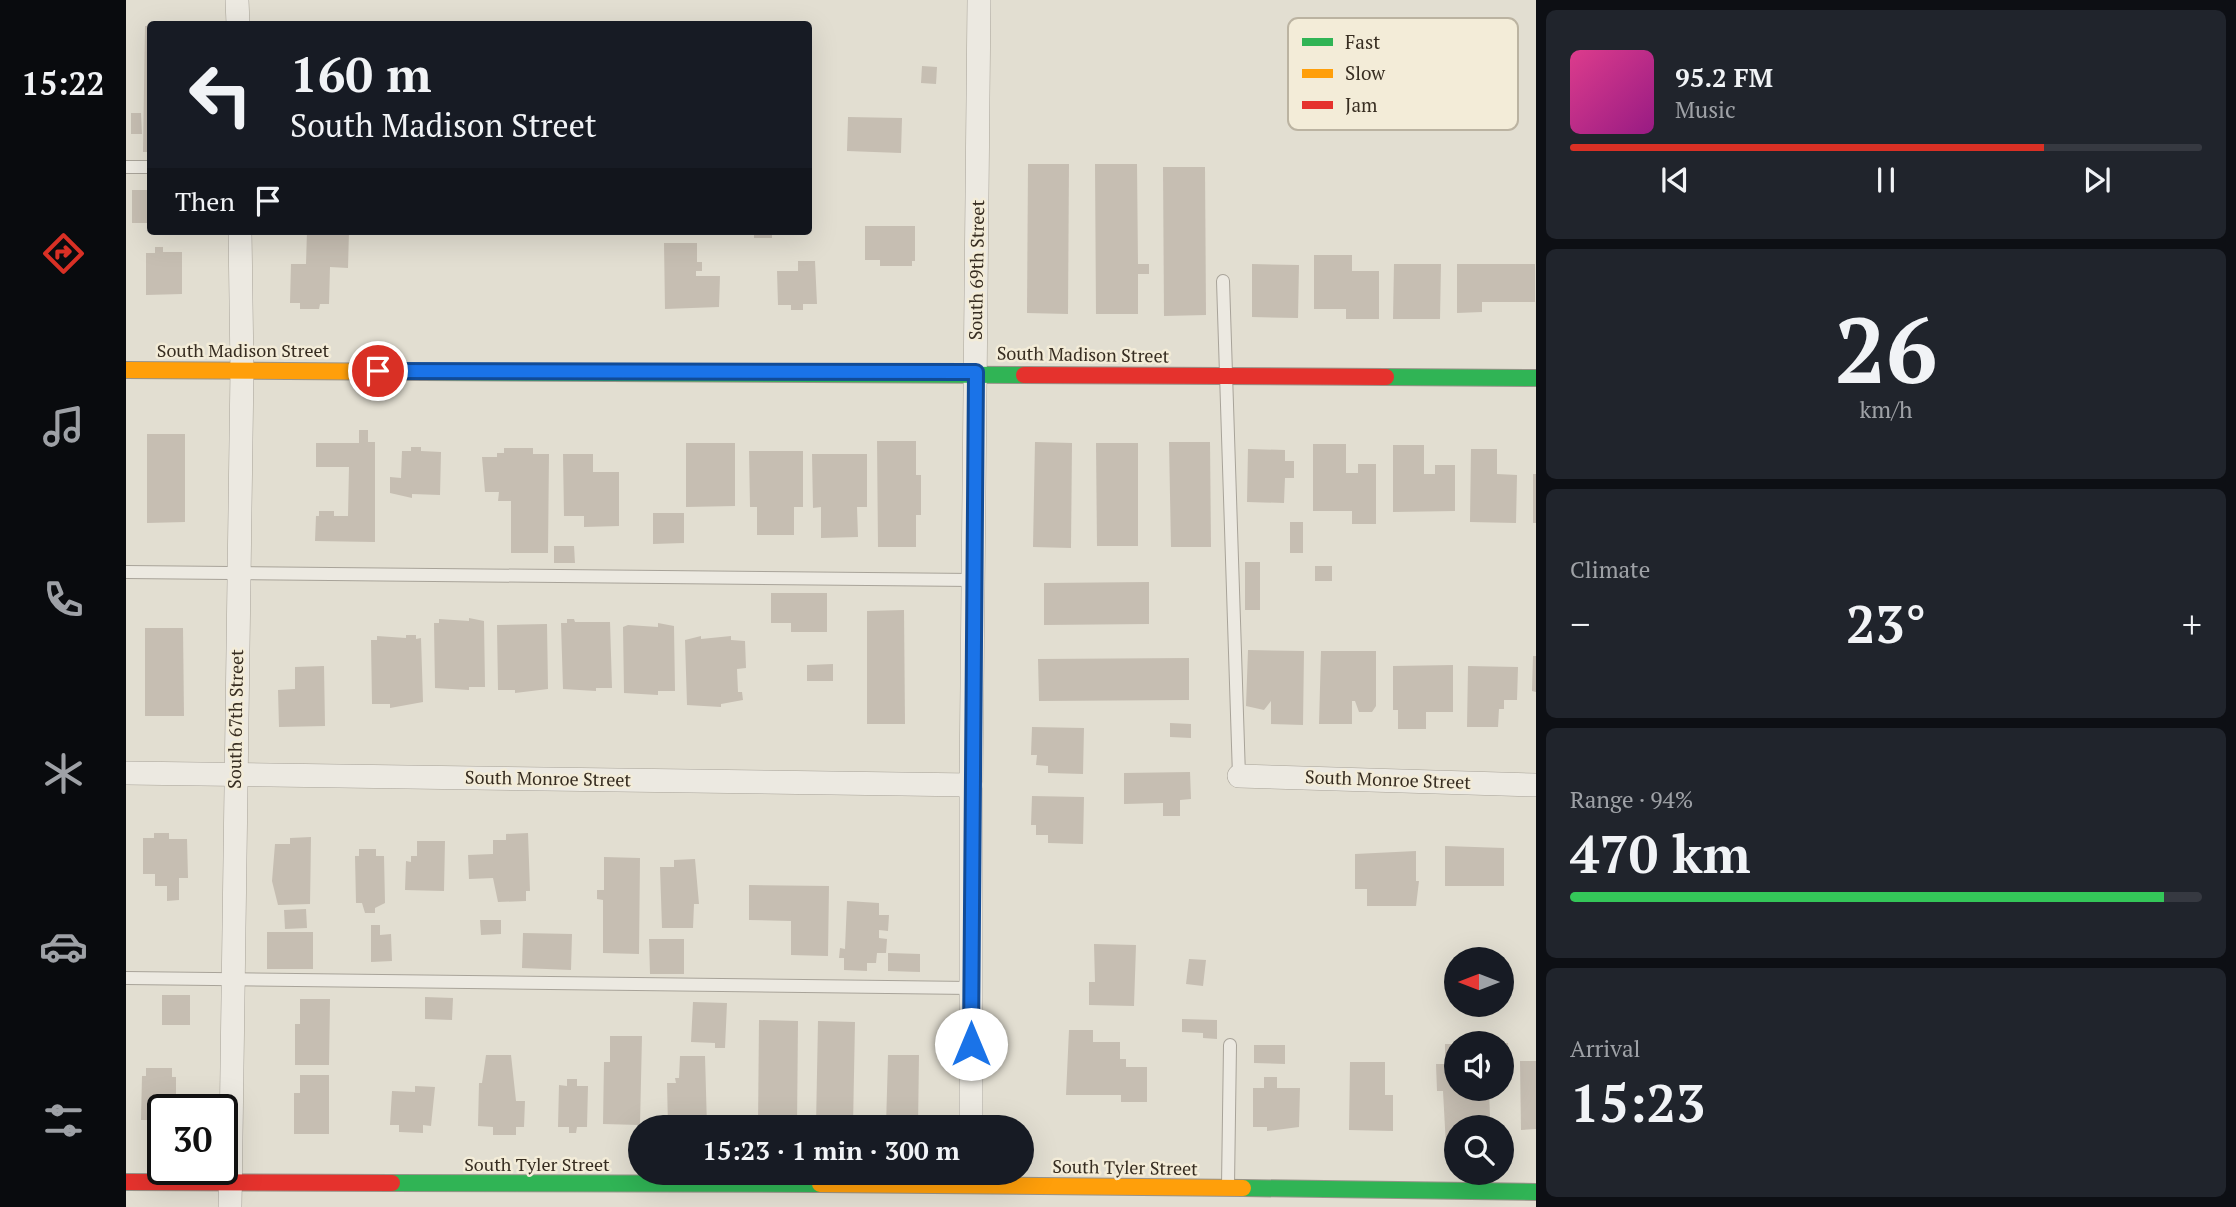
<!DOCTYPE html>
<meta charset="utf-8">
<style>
body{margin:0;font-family:"PT Serif",serif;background:#20242c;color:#f1f3f6;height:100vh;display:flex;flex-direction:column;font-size:26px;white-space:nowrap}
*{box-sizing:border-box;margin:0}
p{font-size:23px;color:#9ea1a6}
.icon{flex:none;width:38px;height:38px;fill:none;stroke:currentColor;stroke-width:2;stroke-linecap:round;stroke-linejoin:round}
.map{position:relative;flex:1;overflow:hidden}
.sheet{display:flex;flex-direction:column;gap:10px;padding:10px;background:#0d0f14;width:700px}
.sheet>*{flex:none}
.banner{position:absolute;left:21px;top:21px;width:665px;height:214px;border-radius:7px;box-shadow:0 7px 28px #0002;background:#171b24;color:#f1f3f6;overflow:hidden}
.needle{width:46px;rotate:270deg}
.buttons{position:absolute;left:1318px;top:947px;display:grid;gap:14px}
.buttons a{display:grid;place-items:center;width:70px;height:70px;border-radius:50%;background:#171b24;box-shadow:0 7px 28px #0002;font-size:35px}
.speed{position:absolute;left:21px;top:1094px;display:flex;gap:14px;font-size:35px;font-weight:700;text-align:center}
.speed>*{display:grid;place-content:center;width:91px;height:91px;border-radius:50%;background:#171b24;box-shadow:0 7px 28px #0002;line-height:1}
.speed .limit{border:4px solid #111;border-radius:10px;background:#fff;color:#111}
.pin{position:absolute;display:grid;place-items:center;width:60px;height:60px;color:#fff;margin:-30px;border:4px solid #fff;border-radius:50%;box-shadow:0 2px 7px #0007}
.me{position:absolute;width:77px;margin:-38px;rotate:0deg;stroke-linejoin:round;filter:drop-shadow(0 0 5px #0008)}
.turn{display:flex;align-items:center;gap:24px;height:147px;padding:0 28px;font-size:32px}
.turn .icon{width:91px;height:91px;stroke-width:2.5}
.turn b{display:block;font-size:49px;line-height:60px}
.then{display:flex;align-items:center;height:66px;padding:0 28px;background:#0003;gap:14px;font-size:26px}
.big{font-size:52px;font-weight:600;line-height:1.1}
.sheet .widget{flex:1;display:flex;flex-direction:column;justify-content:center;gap:10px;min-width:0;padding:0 24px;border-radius:10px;background:#20242c}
.sheet .dial{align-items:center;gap:0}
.dial b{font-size:91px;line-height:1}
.song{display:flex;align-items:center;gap:21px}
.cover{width:84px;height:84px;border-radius:10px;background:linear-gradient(135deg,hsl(330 70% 55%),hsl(310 70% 35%))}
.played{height:7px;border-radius:4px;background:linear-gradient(90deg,#d93025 75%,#363941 75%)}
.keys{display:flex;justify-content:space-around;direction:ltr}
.heat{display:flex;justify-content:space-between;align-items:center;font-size:38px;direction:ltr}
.charge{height:10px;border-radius:5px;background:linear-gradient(90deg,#34c759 94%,#363941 0)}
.trip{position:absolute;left:502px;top:1115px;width:406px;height:70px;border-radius:35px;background:#171b24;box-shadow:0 7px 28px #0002;font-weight:600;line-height:70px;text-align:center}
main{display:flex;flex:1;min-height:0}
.tabs{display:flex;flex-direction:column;width:126px;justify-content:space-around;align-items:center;background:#090b0e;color:#9ea1a6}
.tabs .icon{width:49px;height:49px}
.tabs .current{color:#d93025}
.tabs b{font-size:32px;color:#f1f3f6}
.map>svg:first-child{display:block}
</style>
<main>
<nav class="tabs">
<b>15:22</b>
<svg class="icon current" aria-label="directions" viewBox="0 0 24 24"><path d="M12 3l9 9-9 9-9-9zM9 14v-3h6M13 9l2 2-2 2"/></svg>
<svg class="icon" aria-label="music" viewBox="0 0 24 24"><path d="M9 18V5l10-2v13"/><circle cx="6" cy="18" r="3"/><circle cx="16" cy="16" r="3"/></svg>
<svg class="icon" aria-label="phone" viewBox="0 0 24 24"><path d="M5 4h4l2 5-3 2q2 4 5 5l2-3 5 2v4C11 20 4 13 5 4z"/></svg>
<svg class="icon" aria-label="climate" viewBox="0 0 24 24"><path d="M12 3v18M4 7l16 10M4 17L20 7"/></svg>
<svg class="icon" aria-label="car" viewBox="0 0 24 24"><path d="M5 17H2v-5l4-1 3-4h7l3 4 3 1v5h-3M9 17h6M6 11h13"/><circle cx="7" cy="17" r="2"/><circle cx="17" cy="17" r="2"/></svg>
<svg class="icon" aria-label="filters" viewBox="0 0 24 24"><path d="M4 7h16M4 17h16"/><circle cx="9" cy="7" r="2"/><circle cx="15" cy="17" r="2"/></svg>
</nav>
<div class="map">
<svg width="1410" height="1207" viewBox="0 0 1410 1207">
<rect width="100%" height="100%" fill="#e2ded1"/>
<g fill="#c6beb2">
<path d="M19,26H24V152H17Z"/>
<path d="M796,66L811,67L810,84L795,83Z"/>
<path d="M5,113H15L16,134H5Z"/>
<path d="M722,117L776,118L775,153L721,151Z"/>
<path d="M902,164H943L942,314L901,313Z"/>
<path d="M969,164H1011L1012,264H1023V274H1012V314H970Z"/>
<path d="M1037,167H1079L1080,315L1038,316Z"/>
<rect x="6" y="190" width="18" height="33"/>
<path d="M739,226H789V261H786V266H754V260H739Z"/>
<path d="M181,231H223L222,268L204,267L203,304H194L193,309H174V303H164L165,264H180Z"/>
<rect x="628" y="231" width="18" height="7"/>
<path d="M538,243H571V262H576V271H570V276H594L593,307L539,309Z"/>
<path d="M29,247H37V252H56V294L20,295V253H29Z"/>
<path d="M1188,255H1226V271H1253V319H1220V309H1188Z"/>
<path d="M672,261H689L691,304H677V310H665V305H652L651,271H672Z"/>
<path d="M1126,264L1173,265L1172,318L1126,317Z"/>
<path d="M1268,264H1315L1314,319H1267Z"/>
<path d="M1331,264H1409V302H1356V312L1331,313Z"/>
<path d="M233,430H242V442H249V542L189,541L190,516H193V511H208V516H222L223,467H190V443H233Z"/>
<path d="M21,434H59V522L21,523Z"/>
<path d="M751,441H790V475H795V515H790V547H752Z"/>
<path d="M909,442L946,443L945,548L907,547Z"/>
<path d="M1043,442H1084L1085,547H1045Z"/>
<path d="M560,443H609V506L560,507Z"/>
<path d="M970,443H1012V546H971Z"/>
<path d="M1187,444H1220V473H1232V464H1250V524H1226V511H1187Z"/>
<path d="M1267,445H1298V474H1309V465H1329V511L1267,512Z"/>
<path d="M285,447H295V451L315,452L314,495L286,494V498L264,493V477L275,478L276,451H285Z"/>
<path d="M378,448H407V454H423L422,553H385V501H372L373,492H359L356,457H371V453H378Z"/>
<path d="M1122,449L1159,450V461H1168V478H1159L1158,503L1121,502Z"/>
<path d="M1345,449H1371V474L1391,475L1390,523L1344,522Z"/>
<path d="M623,451H677V507H668V535H631V507H624Z"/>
<path d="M437,454H467V472H493V526L458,527V516H438Z"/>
<path d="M686,454H741V507H731L732,537L695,538V507L687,508Z"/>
<rect x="1407" y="474" width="3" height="49"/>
<path d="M527,513H558V543L527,544Z"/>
<rect x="1164" y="522" width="13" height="31"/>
<path d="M428,546H448L449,563H428Z"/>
<rect x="1119" y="562" width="15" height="48"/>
<rect x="1189" y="566" width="17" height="15"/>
<path d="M1023,582V624L918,625V583Z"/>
<path d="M645,593H701V632H665V623H645Z"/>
<path d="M778,610L779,724H741V611Z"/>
<path d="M343,618L358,621L359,687H343V690L309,688L308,623H313V619L343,621Z"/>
<path d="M441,619H448L449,622H484L486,688H470V691L437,689L435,623H441Z"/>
<path d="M532,623L548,626L549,691H532V695L498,693L497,627L502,625L532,627Z"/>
<path d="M421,624L422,689L389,693V690H372L371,625Z"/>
<path d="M19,628H57L58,716H19Z"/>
<path d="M280,635H290V639L295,638L297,702L264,708V704H246L245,640H251V636L280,638Z"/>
<path d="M575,636V639L605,636V640L619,641L620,668L611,669L612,692H616L617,700L595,704V707L561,705L559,640Z"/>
<path d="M1122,650L1178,651L1177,725L1145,724V701L1138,710L1120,706Z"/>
<path d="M1195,651H1250V706L1246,712H1233L1229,701H1226V724H1193Z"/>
<path d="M1407,656H1410V692L1406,691Z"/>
<path d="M1063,658V700L913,701L912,659Z"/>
<path d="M707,664V681H681V665Z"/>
<path d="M1327,665V712H1300V729H1272V710H1267V666Z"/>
<path d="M198,666L199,726L153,727L152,690L169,689V667Z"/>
<path d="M1342,666L1392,667L1391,700H1378V709H1373L1372,727H1341Z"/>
<path d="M1044,723L1065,724V738L1044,737Z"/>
<path d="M906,727L958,728L957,774L922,773V766L910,765L911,755H905Z"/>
<path d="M1064,772L1065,799L1054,800V816H1037V803L998,804V773Z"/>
<path d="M906,796L958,797L957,844L922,843V835H910V825H905Z"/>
<path d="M28,833H43V839H61L62,878H53V900L41,901V886H29V874H17V838H28Z"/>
<path d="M402,833L404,891H400V901L372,902L367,878L343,879L342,855L367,854V840H380V834Z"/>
<path d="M185,837L184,904L152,905L146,881L149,844H164V838Z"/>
<path d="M291,841H319L318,891L279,890L280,861L285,862V856H291Z"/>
<path d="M1319,846L1378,848V886H1319Z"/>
<path d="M233,849H250V856H258L259,903L249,908V913H239L236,903H230L229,856H233Z"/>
<path d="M1290,851V881H1293L1290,906H1241V889H1229V854Z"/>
<path d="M478,857L514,858L513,954L477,953V900L471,899V890H478Z"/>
<path d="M569,859L573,904H568L567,928H536L534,867H548V860Z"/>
<path d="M623,885L703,886L702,956L665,955V921L623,920Z"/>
<path d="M721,901L753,903V915H763L762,931L753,930V938L761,939L760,953H751L750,963H741V971L718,970V958H713L714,948L719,949Z"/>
<path d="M180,909L181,928L159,929L158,910Z"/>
<path d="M354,920H375V934L355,935Z"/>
<path d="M245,925H254V935L265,934L266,961L245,962Z"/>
<rect x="141" y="932" width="46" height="37"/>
<path d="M397,933L446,934L445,970L396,968Z"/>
<path d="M523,939H558V974H524Z"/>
<path d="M968,944L1010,945L1008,1006L963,1005V982H969Z"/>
<path d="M762,953L794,954V972L762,971Z"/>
<path d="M1063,959L1080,960L1077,986L1060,984Z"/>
<rect x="36" y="995" width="28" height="30"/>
<path d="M299,997L327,998L326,1020L299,1019Z"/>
<path d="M174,999H204L203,1065H169V1024H174Z"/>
<path d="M567,1002L601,1003L599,1048H589V1043L565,1042Z"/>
<path d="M1056,1019L1091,1020V1039L1077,1038V1033L1056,1032Z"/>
<path d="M633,1020L672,1021L671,1126H632Z"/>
<path d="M692,1021L729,1022L727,1126H690Z"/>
<path d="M943,1030H967V1042H994V1059H1000V1067H1021V1102H995V1095H940Z"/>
<path d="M484,1036H516L514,1125L477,1124L478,1062H484Z"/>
<path d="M1376,1043H1382L1383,1072H1376Z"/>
<rect x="1319" y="1044" width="11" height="15"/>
<path d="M1128,1045H1159V1064L1128,1063Z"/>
<path d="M360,1055H385L390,1101H399L398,1127H390V1135H367V1127L352,1126L353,1083H356Z"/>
<path d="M762,1055H793L792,1127H760Z"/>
<path d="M554,1056H579L581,1127H542L541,1083H550L549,1078H553Z"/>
<path d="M1394,1061H1410V1129L1395,1130Z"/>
<path d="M1224,1062H1259V1095H1267V1131L1223,1130Z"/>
<path d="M1310,1064H1330V1088H1363L1364,1118L1345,1119V1127H1330V1146H1320L1317,1091H1311Z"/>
<path d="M20,1068H46V1077H50V1110H37V1125H26V1120H15L16,1076H20Z"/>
<path d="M174,1075H203V1134H168V1093H174Z"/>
<path d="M1138,1077H1151V1088H1174L1173,1127L1141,1131V1127H1127V1088H1138Z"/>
<path d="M441,1079H451V1086H462L461,1127H451L450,1133H443V1127H432L433,1085L441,1086Z"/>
<path d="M289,1086L309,1087L305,1126L297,1125V1133L273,1132V1125H264L266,1091L289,1092Z"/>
</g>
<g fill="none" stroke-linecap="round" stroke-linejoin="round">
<defs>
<g id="lane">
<path d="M0,167H24"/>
<path d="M1097,281L1113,776"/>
<path d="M0,572L847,580"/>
<path d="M0,978L845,988"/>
<path d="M1102,1185L1104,1045"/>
</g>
<g id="street">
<path d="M111,0L112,24"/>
<path d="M0,773L845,785"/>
<path d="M1113,776L1410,785"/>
<path d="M845,1127V785L853,0"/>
<path d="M104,1207L116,370L114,231"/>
</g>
<g id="fast">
<path d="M298,372L898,375"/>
<path d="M1260,377L1410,378"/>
<path d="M266,1183L694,1184"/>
<path d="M1117,1188L1410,1192"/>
</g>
<g id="slow">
<path d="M0,370L298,372"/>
<path d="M694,1184L1117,1188"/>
</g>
<g id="jam">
<path d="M898,375L1260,377"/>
<path d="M0,1182L266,1183"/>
</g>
</defs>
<use href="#lane" stroke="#a8a399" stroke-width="14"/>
<use href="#street" stroke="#a8a399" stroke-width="24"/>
<use href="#fast" stroke="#989389" stroke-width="18"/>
<use href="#slow" stroke="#989389" stroke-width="18"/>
<use href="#jam" stroke="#989389" stroke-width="18"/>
<use href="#lane" stroke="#ece9e1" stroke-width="12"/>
<use href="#street" stroke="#ece9e1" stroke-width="23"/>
<use href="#fast" stroke="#30b455" stroke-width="16"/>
<use href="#slow" stroke="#ff9f0a" stroke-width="16"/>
<use href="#jam" stroke="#e5322d" stroke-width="16"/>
</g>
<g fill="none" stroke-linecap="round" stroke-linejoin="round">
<defs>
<path id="route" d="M252,371L850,372L845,1044"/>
</defs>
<use href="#route" stroke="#114b97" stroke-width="18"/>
<use href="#route" stroke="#1a73e8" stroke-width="12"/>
</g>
<g text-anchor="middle" stroke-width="5" stroke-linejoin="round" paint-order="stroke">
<g font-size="18" fill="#372d21" stroke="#f3ecd8">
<text transform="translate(851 270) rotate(-89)" y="6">South 69th Street</text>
<text x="117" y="357">South Madison Street</text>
<text transform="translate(957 355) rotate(1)" y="6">South Madison Street</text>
<text transform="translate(110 719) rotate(-89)" y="6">South 67th Street</text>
<text transform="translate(422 779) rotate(1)" y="6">South Monroe Street</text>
<text transform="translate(1262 780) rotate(2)" y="6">South Monroe Street</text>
<text x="411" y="1171">South Tyler Street</text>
<text transform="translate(999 1168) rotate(1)" y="6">South Tyler Street</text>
</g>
</g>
<rect x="1162" y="18" width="230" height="112" rx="10" fill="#f3ecd8" stroke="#bbb3a1" stroke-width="2"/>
<rect x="1176" y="38" width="31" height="8" fill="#30b455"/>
<rect x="1176" y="69" width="31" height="9" fill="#ff9f0a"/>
<rect x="1176" y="101" width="31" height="8" fill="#e5322d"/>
<g font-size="19" fill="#372d21">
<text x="1219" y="49">Fast</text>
<text x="1219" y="80">Slow</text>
<text x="1219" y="112">Jam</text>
</g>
</svg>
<div class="buttons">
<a><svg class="needle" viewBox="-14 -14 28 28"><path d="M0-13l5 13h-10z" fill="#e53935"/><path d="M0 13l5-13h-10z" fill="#9ea1a6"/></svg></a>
<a><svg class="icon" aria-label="sound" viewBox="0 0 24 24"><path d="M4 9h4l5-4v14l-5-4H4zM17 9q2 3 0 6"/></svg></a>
<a><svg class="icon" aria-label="search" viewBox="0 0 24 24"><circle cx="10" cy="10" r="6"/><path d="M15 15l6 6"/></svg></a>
</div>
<div class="speed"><div class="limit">30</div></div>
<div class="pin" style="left:252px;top:371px;background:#d93025"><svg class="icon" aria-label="arrive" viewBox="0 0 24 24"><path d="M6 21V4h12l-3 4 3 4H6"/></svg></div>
<svg class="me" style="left:845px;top:1044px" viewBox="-20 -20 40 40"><circle r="19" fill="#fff"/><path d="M0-13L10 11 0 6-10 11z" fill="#1a73e8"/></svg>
<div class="trip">15:23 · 1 min · 300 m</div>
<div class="banner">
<div class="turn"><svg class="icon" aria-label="left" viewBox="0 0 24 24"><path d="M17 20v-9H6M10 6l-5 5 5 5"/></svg><div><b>160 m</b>South Madison Street</div></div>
<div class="then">Then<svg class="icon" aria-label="arrive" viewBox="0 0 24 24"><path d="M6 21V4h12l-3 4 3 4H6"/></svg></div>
</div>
</div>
<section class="sheet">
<div class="widget">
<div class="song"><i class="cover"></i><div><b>95.2 FM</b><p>Music</p></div></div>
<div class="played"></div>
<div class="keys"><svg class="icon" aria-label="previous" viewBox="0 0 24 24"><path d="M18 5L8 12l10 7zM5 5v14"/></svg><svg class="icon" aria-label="pause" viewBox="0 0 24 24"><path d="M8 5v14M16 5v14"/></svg><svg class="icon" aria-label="next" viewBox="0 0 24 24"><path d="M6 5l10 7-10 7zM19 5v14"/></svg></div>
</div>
<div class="widget dial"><b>26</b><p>km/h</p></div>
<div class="widget"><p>Climate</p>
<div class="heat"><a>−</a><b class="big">23°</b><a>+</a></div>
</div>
<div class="widget"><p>Range · 94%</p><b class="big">470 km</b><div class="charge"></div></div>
<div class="widget"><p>Arrival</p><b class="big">15:23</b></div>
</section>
</main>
